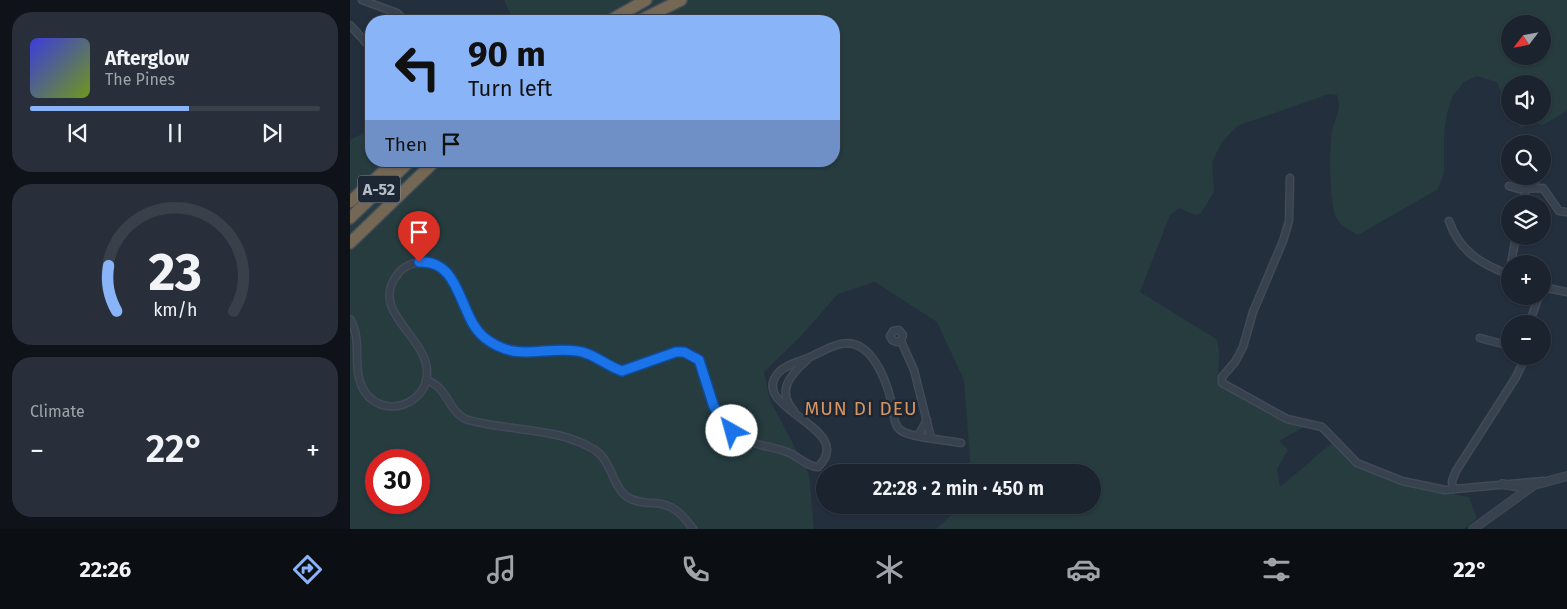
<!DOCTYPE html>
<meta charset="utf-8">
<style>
body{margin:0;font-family:"Fira Sans",sans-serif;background:#282f3a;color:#f1f3f6;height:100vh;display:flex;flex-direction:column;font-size:19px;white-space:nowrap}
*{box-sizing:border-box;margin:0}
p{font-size:16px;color:#a0a4aa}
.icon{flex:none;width:28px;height:28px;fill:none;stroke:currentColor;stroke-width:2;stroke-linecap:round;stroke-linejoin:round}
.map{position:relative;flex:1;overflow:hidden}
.panel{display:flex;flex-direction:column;gap:12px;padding:12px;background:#0f1319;width:350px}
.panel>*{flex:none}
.top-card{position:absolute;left:15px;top:15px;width:475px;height:152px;border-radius:20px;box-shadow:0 1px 4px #0004,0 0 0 1px #39404a;background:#8ab4f8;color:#111;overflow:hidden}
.needle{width:32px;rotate:238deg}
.fabs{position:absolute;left:1151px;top:15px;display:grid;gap:10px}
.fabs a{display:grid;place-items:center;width:50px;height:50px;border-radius:50%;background:#1b232e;box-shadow:0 1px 4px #0004,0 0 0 1px #39404a;font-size:25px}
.speed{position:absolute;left:15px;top:449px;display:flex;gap:10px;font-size:25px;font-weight:700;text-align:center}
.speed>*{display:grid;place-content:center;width:65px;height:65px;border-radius:50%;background:#1b232e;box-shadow:0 1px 4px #0004,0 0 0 1px #39404a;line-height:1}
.speed .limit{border:8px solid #d22;background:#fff;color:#111}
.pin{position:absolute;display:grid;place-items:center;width:42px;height:42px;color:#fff;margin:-51px -21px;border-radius:50% 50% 50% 0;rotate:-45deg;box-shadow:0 0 5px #0007}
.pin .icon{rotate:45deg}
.me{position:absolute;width:55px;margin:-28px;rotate:322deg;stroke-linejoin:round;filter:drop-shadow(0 0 4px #0008)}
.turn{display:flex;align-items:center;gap:18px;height:105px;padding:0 20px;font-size:22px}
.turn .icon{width:65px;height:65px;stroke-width:2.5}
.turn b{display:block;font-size:35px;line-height:42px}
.then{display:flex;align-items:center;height:48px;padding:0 20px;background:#0003;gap:10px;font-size:19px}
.big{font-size:38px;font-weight:600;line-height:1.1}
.panel .card{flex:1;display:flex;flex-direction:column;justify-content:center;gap:8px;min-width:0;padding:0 18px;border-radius:20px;background:#282f3a}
.panel .dial{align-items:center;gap:0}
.dial svg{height:130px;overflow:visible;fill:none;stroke:#39404a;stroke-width:7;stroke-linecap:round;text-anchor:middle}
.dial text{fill:#f1f3f6;stroke:none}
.song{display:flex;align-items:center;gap:15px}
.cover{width:60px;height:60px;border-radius:8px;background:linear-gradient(135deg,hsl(240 70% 55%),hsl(80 70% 35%))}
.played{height:5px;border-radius:2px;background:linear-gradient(90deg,#8ab4f8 55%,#39404a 55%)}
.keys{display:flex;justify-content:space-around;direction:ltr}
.heat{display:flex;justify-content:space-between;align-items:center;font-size:28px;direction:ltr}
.trip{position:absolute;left:466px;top:464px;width:285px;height:50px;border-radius:25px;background:#1b232e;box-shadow:0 1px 4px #0004,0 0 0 1px #39404a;font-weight:600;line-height:50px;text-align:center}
.dock{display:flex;height:80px;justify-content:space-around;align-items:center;background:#0b0e12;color:#a0a4aa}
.dock .icon{width:35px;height:35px}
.dock .active{color:#8ab4f8}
.dock b{font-size:22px;color:#f1f3f6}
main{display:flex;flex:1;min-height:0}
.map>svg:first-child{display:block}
</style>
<main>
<section class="panel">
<div class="card">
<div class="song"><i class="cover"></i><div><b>Afterglow</b><p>The Pines</p></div></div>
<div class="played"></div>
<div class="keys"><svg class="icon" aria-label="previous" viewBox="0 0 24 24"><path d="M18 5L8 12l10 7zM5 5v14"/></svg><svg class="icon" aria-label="pause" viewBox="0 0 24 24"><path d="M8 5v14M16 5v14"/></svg><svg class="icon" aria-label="next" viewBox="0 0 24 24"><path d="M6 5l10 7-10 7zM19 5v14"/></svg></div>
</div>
<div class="card dial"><svg viewBox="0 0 100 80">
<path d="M14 69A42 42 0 1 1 86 69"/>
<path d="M14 69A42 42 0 0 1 9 41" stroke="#8ab4f8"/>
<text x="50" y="56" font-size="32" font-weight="700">23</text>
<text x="50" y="72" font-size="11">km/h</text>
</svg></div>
<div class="card"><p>Climate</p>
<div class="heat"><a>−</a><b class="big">22°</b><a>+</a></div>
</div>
</section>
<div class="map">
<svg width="1217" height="529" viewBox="0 0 1217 529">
<rect width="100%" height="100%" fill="#242f3e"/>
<path fill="#263c3f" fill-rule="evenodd" d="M154,0H1217V111L1193,125L1184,123L1171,128L1161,116H1192V84H1160V114L1147,82L1127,76L1114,82L1103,95L1097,113L1094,133V173L1088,189L1008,235C1001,231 991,226 987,219C979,207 979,146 982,131C985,118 992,109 987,95L979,94L887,126L872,142L862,162L864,192L851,213L845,215L829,208L820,215L790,292L866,339C873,353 865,371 870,387L929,418L954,427L929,441L938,450L927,469L930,487L983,442C989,448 995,456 1002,461C1030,484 1084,490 1119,497L1127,518L1114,529H586L613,505H742V472H621L614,380L587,322L525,282L488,294L450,337L414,372L420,400L459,474L464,529H0V140L21,129V161H484V21H164ZM1160,24H1192V56H1160ZM26,460H69V502H26Z"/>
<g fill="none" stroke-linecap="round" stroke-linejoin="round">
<defs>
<g id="minor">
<path d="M12,0L47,13L55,21"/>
<path d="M0,25L21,48"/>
<path d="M940,178L939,221L933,241L903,312L893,347L885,362L872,377V383L937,419L972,427L1007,463L1052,481L1095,490L1193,481"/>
<path d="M1159,186L1169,189L1193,188L1209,211L1217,212"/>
<path d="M1180,188L1189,176"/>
<path d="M1173,204L1176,189"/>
<path d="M1099,221C1110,252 1131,264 1160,275"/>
<path d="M1161,264L1166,236"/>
<path d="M1192,287L1217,292"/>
<path d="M0,319C14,342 0,370 15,392C34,420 78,404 77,372C77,336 19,312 47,275C52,267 63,262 73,262C102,261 107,292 116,313C120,323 127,332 136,339C166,362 195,345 228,351C244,354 256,366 272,371L326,352C353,350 353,375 360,395C364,407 369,418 378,428C396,446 415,444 437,452C448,456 457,467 468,467C509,427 395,409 429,372C437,364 449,362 460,357C469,353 477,348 487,345C520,334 536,379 542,404C544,412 543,423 549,429C558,438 597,440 611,443"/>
<path d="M1179,324L1189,296"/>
<path d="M1130,338L1160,346"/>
<path d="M551,341L547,342L542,340L540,336L543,331L549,330L553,335L551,341L564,370L581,438"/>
<path d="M76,380C98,387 97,409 115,419C157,432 207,426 245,450C263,462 262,490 281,499C288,502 296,503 304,503C323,504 332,514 343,529"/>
<path d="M444,411C426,391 440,375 457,360"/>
<path d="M568,436L577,420"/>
<path d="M1103,489L1102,481L1106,471L1166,377L1176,356"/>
</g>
<g id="tertiary">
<path d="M1152,484L1170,487L1175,491"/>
<path d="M1123,529L1184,485L1217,476"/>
</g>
<g id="motorway">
<path d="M259,21L296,0"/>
<path d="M289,21L331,0"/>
<path d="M0,202L45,161"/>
<path d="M0,218L60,161"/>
<path d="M0,243L85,161"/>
</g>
</defs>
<use href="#minor" stroke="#414a57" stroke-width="9"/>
<use href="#tertiary" stroke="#414a57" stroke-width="10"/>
<use href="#motorway" stroke="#434c59" stroke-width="14"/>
<use href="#minor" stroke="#38414e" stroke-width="6"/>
<use href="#tertiary" stroke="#38414e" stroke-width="8"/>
<use href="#motorway" stroke="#746855" stroke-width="11"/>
</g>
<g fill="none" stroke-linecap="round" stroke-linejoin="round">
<defs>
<path id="route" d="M69,262C112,259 108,317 135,338C167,363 192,346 227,351C244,353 256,366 272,371L326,352H334L349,360L364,407L382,431"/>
</defs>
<use href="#route" stroke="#114b97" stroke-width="12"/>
<use href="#route" stroke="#1a73e8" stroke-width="9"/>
</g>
<g text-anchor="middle" stroke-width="5" stroke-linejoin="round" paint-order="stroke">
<rect fill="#1d2633" stroke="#878f9c" stroke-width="1" x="8" y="175.5" width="42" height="27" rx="4"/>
<g font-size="16" font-weight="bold" fill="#b4bcc9">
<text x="29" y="195">A-52</text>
</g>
<g font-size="19" letter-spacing="1" fill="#d59563" stroke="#1d2633">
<text x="511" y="415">MUN DI DEU</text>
</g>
</g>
</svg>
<div class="fabs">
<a><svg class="needle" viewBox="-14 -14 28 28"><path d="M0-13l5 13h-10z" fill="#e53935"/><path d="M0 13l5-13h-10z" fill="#a0a4aa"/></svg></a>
<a><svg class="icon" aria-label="sound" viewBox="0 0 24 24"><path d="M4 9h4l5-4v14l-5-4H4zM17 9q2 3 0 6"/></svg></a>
<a><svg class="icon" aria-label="search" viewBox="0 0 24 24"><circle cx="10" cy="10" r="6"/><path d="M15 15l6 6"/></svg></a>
<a><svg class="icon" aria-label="layers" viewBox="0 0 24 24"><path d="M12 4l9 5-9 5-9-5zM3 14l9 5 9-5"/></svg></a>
<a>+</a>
<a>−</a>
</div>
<div class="speed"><div class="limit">30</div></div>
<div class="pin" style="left:69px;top:262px;background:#d93025"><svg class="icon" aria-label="arrive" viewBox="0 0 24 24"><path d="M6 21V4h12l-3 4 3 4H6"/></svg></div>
<svg class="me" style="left:382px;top:431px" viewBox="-20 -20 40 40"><circle r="19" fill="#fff"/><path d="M0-13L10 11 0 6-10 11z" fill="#1a73e8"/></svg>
<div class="trip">22:28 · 2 min · 450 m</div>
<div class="top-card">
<div class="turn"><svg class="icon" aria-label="left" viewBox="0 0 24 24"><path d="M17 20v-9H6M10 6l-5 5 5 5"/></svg><div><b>90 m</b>Turn left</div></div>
<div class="then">Then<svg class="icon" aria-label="arrive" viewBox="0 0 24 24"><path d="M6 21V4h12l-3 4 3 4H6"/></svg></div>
</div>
</div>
</main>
<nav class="dock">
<b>22:26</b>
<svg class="icon active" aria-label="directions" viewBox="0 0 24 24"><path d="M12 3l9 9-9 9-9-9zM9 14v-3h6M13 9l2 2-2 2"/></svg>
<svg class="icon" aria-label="music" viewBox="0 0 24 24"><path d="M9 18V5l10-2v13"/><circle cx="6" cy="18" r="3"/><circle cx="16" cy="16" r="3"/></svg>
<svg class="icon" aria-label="phone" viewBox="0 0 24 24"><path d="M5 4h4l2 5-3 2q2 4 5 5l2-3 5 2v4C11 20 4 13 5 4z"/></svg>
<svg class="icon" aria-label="climate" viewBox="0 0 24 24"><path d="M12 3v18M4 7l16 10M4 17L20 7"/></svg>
<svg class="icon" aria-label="car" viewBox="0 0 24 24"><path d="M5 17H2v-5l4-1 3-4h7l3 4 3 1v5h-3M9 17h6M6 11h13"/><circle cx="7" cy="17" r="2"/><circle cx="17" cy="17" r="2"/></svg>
<svg class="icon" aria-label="filters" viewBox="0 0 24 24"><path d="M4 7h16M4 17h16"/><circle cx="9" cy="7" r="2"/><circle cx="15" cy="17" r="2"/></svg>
<b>22°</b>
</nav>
